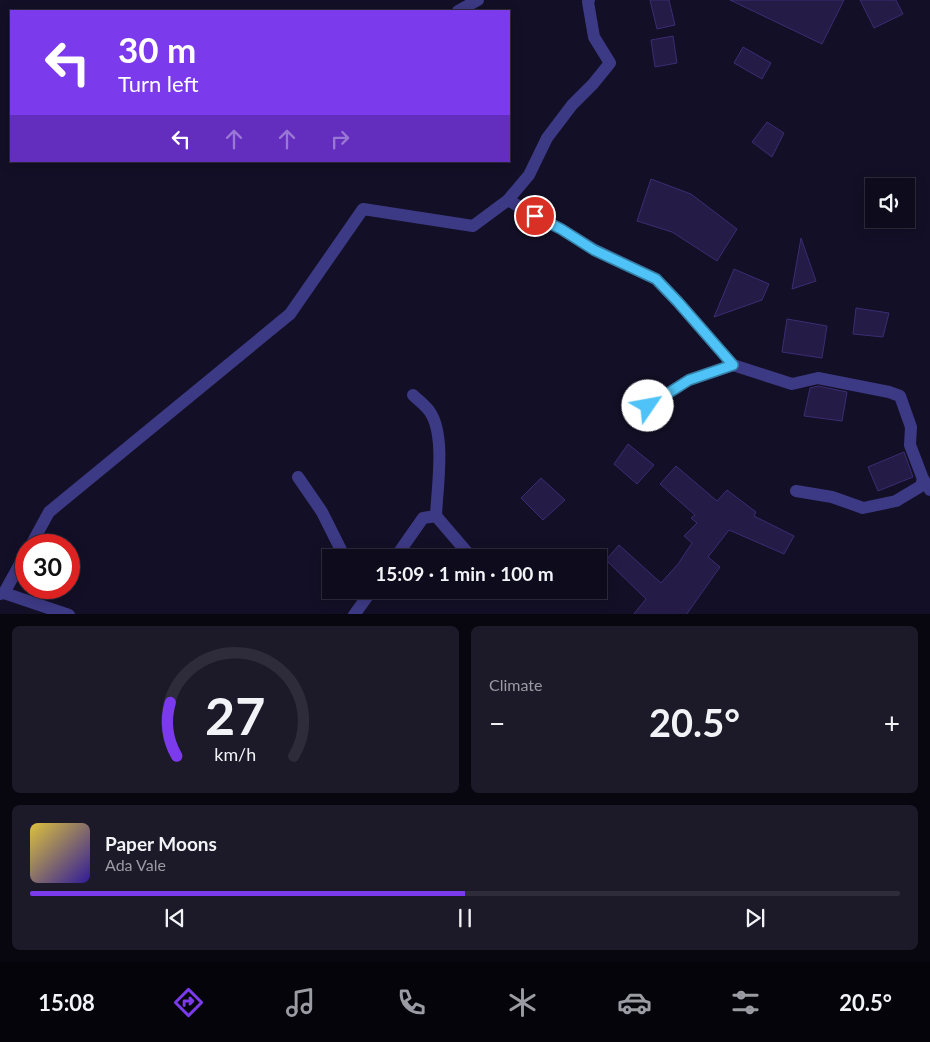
<!DOCTYPE html>
<meta charset="utf-8">
<style>
body{margin:0;font-family:Lato,sans-serif;background:#1c1929;color:#f1f3f6;height:100vh;display:flex;flex-direction:column;font-size:19px;white-space:nowrap}
*{box-sizing:border-box;margin:0}
p{font-size:16px;color:#9b9ba3}
.icon{flex:none;width:28px;height:28px;fill:none;stroke:currentColor;stroke-width:2;stroke-linecap:round;stroke-linejoin:round}
.map{position:relative;height:614px;overflow:hidden}
.panel{display:flex;flex-direction:column;gap:12px;padding:12px;background:#08060f;flex:1}
.panel>*{flex:none}
.banner{position:absolute;left:10px;top:10px;width:500px;height:152px;border-radius:0px;box-shadow:0 2px 12px #0003,0 0 0 1px #2e2b3b;background:#7c3aed;color:#fff;overflow:hidden}
.buttons{position:absolute;left:865px;top:178px;display:grid;gap:10px}
.buttons a{display:grid;place-items:center;width:50px;height:50px;border-radius:0px;background:#0e0b1c;box-shadow:0 2px 12px #0003,0 0 0 1px #2e2b3b;font-size:25px}
.speed{position:absolute;left:15px;top:534px;display:flex;gap:10px;font-size:25px;font-weight:700;text-align:center}
.speed>*{display:grid;place-content:center;width:65px;height:65px;border-radius:50%;background:#0e0b1c;box-shadow:0 2px 12px #0003,0 0 0 1px #2e2b3b;line-height:1}
.speed .limit{border:8px solid #d22;background:#fff;color:#111}
.pin{position:absolute;display:grid;place-items:center;width:42px;height:42px;color:#fff;margin:-21px;border:2px solid #fff;border-radius:50%;box-shadow:0 1px 5px #0007}
.me{position:absolute;width:55px;margin:-28px;rotate:57deg;stroke-linejoin:round;filter:drop-shadow(0 0 4px #0008)}
.turn{display:flex;align-items:center;gap:18px;height:105px;padding:0 25px;font-size:22px}
.turn .icon{width:65px;height:65px;stroke-width:2.5}
.turn b{display:block;font-size:35px;line-height:42px}
.lanes{display:flex;align-items:center;height:48px;padding:0 25px;background:#0003;justify-content:center;gap:25px;direction:ltr}
.lanes .off{opacity:.35}
.big{font-size:38px;font-weight:700;line-height:1.1}
.panel .card{flex:1;display:flex;flex-direction:column;justify-content:center;gap:8px;min-width:0;padding:0 18px;border-radius:8px;background:#1c1929}
.panel .dial{align-items:center;gap:0}
.dial svg{height:130px;overflow:visible;fill:none;stroke:#2e2b3b;stroke-width:7;stroke-linecap:round;text-anchor:middle}
.dial text{fill:#f1f3f6;stroke:none}
.song{display:flex;align-items:center;gap:15px}
.cover{width:60px;height:60px;border-radius:8px;background:linear-gradient(135deg,hsl(50 70% 55%),hsl(250 70% 35%))}
.played{height:5px;border-radius:2px;background:linear-gradient(90deg,#7c3aed 50%,#2e2b3b 50%)}
.keys{display:flex;justify-content:space-around;direction:ltr}
.heat{display:flex;justify-content:space-between;align-items:center;font-size:28px;direction:ltr}
.panel .tiles{flex:1;display:grid;gap:12px;grid-template-columns:1fr 1fr}
.card:last-child{grid-column:span 2}
.trip{position:absolute;left:322px;top:549px;width:285px;height:50px;border-radius:0px;background:#0e0b1c;box-shadow:0 2px 12px #0003,0 0 0 1px #2e2b3b;font-weight:700;line-height:50px;text-align:center}
.tab-bar{display:flex;height:80px;justify-content:space-around;align-items:center;background:#06040b;color:#9b9ba3}
.tab-bar .icon{width:35px;height:35px}
.tab-bar .current{color:#7c3aed}
.tab-bar b{font-size:22px;color:#f1f3f6}
.map>svg:first-child{display:block}
</style>
<div class="map">
<svg width="930" height="615" viewBox="0 0 930 615">
<rect width="100%" height="100%" fill="#130f26"/>
<g fill="#241b47" stroke="#3b2d73">
<path d="M650,0H669L675,25L657,29Z"/>
<path d="M730,0H844L822,44Z"/>
<path d="M860,0H896L903,14L874,28Z"/>
<path d="M673,36L677,63L655,67L651,40Z"/>
<path d="M743,47L771,63L762,79L734,63Z"/>
<path d="M767,122L784,133L772,157L752,142Z"/>
<path d="M651,179L691,194L737,229L717,261L672,232L637,221Z"/>
<path d="M801,238L816,281L792,289Z"/>
<path d="M734,269L769,284L762,300L714,317Z"/>
<path d="M856,308L889,313L883,337L853,334Z"/>
<path d="M787,319L827,326L822,358L782,352Z"/>
<path d="M818,386L847,392L842,421L804,416L810,388Z"/>
<path d="M628,444L654,465L637,484L614,464Z"/>
<path d="M904,452L913,477L878,491L868,467Z"/>
<path d="M676,466L717,501L727,490L756,512L754,516L794,536L784,554L729,530L708,557L720,567L686,615H633L646,599L606,560L619,545L661,583L678,564L692,543L684,536L697,523L691,518L695,515L660,484Z"/>
<path d="M541,478L565,500L543,520L521,498Z"/>
</g>
<g fill="none" stroke-linecap="round" stroke-linejoin="round">
<g stroke="#3d3a85" stroke-width="12">
<path d="M589,0L588,2L594,37L610,63L593,84L572,105L547,138L529,175L508,200L535,216L561,229L595,250L656,279L678,302L733,365L792,384L818,378L889,392L900,396L911,427L910,445L923,479L930,490"/>
<path d="M458,11L478,0"/>
<path d="M413,395C419,401 426,406 430,412C446,436 437,488 436,516"/>
<path d="M648,406L689,380L733,365"/>
<path d="M298,477L322,512L345,558"/>
<path d="M796,491L832,497L863,508L896,501L921,486L923,479"/>
<path d="M31,545L49,512L290,314L363,209L473,226L508,200"/>
<path d="M395,558L423,518L436,516L472,558"/>
<path d="M4,593L69,615"/>
<path d="M0,594L4,593L26,553"/>
<path d="M354,615L372,590"/>
</g>
</g>
<g fill="none" stroke-linecap="round" stroke-linejoin="round">
<defs>
<path id="route" d="M535,216L561,229L594,250L656,279L678,302L733,365L689,380L648,406"/>
</defs>
<use href="#route" stroke="#337fa1" stroke-width="12"/>
<use href="#route" stroke="#4fc3f7" stroke-width="9"/>
</g>
</svg>
<div class="buttons">
<a><svg class="icon" aria-label="sound" viewBox="0 0 24 24"><path d="M4 9h4l5-4v14l-5-4H4zM17 9q2 3 0 6"/></svg></a>
</div>
<div class="speed"><div class="limit">30</div></div>
<div class="pin" style="left:535px;top:216px;background:#d93025"><svg class="icon" aria-label="arrive" viewBox="0 0 24 24"><path d="M6 21V4h12l-3 4 3 4H6"/></svg></div>
<svg class="me" style="left:648px;top:406px" viewBox="-20 -20 40 40"><circle r="19" fill="#fff"/><path d="M0-13L10 11 0 6-10 11z" fill="#4fc3f7"/></svg>
<div class="trip">15:09 · 1 min · 100 m</div>
<div class="banner">
<div class="turn"><svg class="icon" aria-label="left" viewBox="0 0 24 24"><path d="M17 20v-9H6M10 6l-5 5 5 5"/></svg><div><b>30 m</b>Turn left</div></div>
<div class="lanes"><svg class="icon" aria-label="left" viewBox="0 0 24 24"><path d="M17 20v-9H6M10 6l-5 5 5 5"/></svg><svg class="icon off" aria-label="ahead" viewBox="0 0 24 24"><path d="M12 20V5M6 11l6-6 6 6"/></svg><svg class="icon off" aria-label="ahead" viewBox="0 0 24 24"><path d="M12 20V5M6 11l6-6 6 6"/></svg><svg class="icon off" aria-label="right" viewBox="0 0 24 24"><path d="M7 20v-9h11M14 6l5 5-5 5"/></svg></div>
</div>
</div>
<section class="panel">
<div class="tiles">
<div class="card dial"><svg viewBox="0 0 100 80">
<path d="M14 69A42 42 0 1 1 86 69"/>
<path d="M14 69A42 42 0 0 1 10 36" stroke="#7c3aed"/>
<text x="50" y="56" font-size="32" font-weight="700">27</text>
<text x="50" y="72" font-size="11">km/h</text>
</svg></div>
<div class="card"><p>Climate</p>
<div class="heat"><a>−</a><b class="big">20.5°</b><a>+</a></div>
</div>
<div class="card">
<div class="song"><i class="cover"></i><div><b>Paper Moons</b><p>Ada Vale</p></div></div>
<div class="played"></div>
<div class="keys"><svg class="icon" aria-label="previous" viewBox="0 0 24 24"><path d="M18 5L8 12l10 7zM5 5v14"/></svg><svg class="icon" aria-label="pause" viewBox="0 0 24 24"><path d="M8 5v14M16 5v14"/></svg><svg class="icon" aria-label="next" viewBox="0 0 24 24"><path d="M6 5l10 7-10 7zM19 5v14"/></svg></div>
</div>
</div>
</section>
<nav class="tab-bar">
<b>15:08</b>
<svg class="icon current" aria-label="directions" viewBox="0 0 24 24"><path d="M12 3l9 9-9 9-9-9zM9 14v-3h6M13 9l2 2-2 2"/></svg>
<svg class="icon" aria-label="music" viewBox="0 0 24 24"><path d="M9 18V5l10-2v13"/><circle cx="6" cy="18" r="3"/><circle cx="16" cy="16" r="3"/></svg>
<svg class="icon" aria-label="phone" viewBox="0 0 24 24"><path d="M5 4h4l2 5-3 2q2 4 5 5l2-3 5 2v4C11 20 4 13 5 4z"/></svg>
<svg class="icon" aria-label="climate" viewBox="0 0 24 24"><path d="M12 3v18M4 7l16 10M4 17L20 7"/></svg>
<svg class="icon" aria-label="car" viewBox="0 0 24 24"><path d="M5 17H2v-5l4-1 3-4h7l3 4 3 1v5h-3M9 17h6M6 11h13"/><circle cx="7" cy="17" r="2"/><circle cx="17" cy="17" r="2"/></svg>
<svg class="icon" aria-label="filters" viewBox="0 0 24 24"><path d="M4 7h16M4 17h16"/><circle cx="9" cy="7" r="2"/><circle cx="15" cy="17" r="2"/></svg>
<b>20.5°</b>
</nav>
